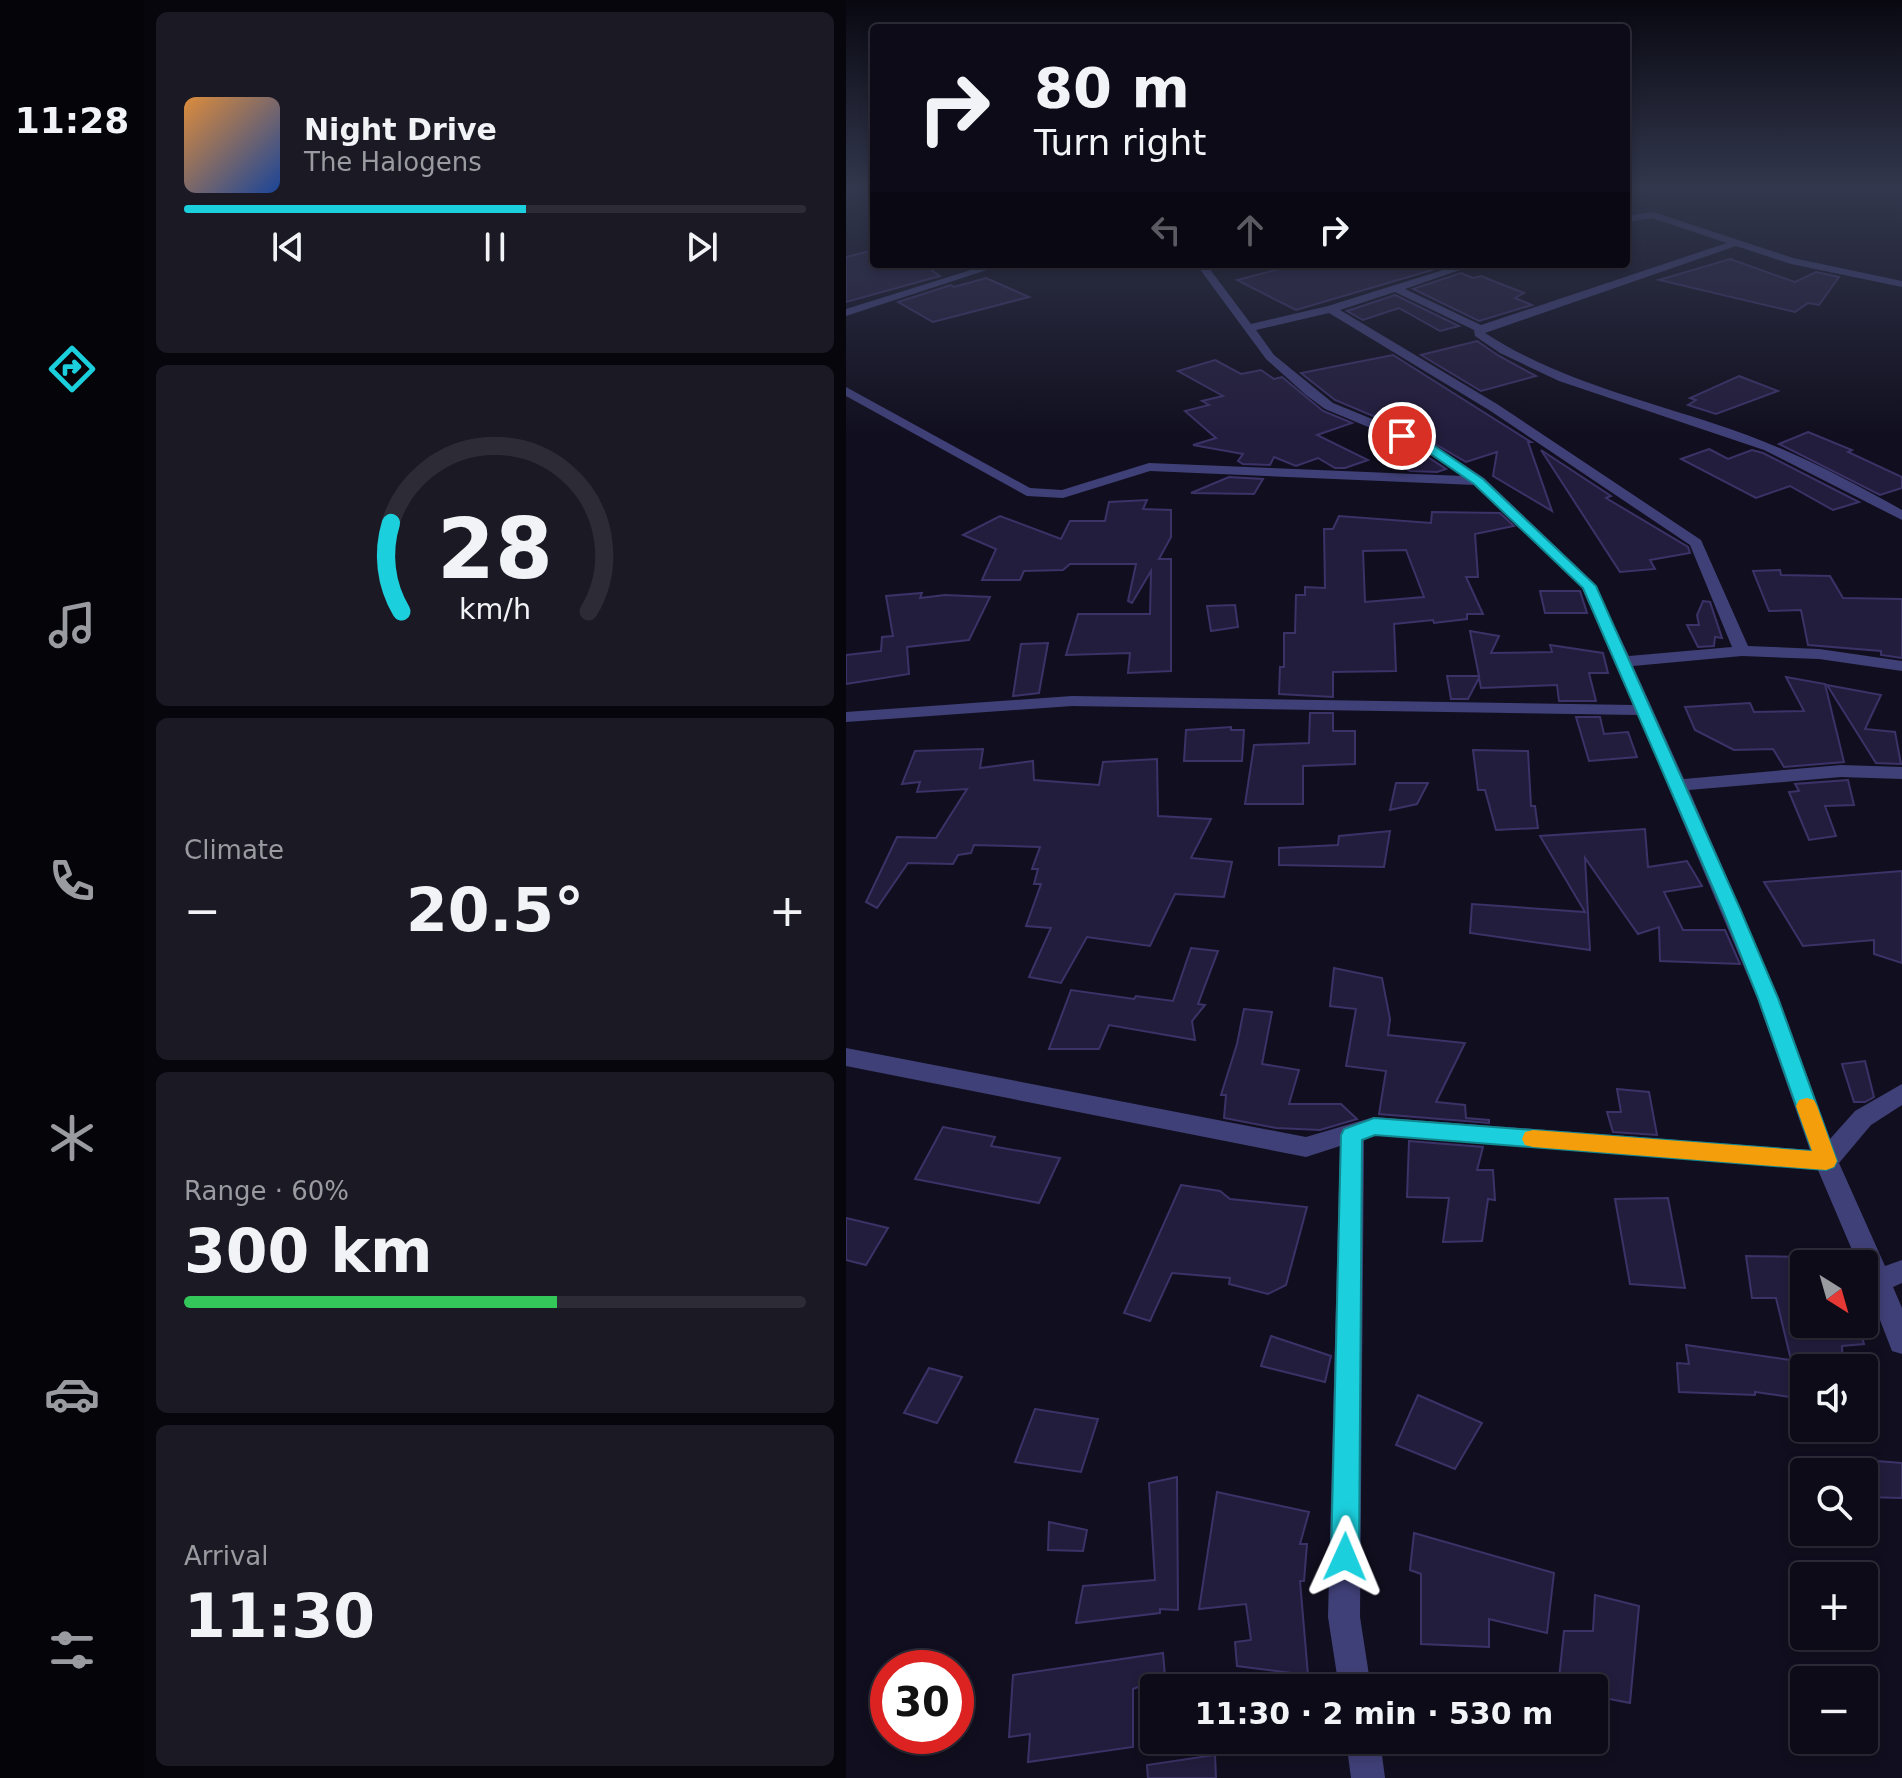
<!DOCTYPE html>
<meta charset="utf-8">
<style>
body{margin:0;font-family:"DejaVu Sans",sans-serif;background:#1b1924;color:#f1f3f6;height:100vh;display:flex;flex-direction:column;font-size:30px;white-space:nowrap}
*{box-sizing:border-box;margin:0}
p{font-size:26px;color:#9a9ba1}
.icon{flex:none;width:44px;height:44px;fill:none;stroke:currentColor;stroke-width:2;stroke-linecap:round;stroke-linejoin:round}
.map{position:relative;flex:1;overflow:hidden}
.details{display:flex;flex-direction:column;gap:12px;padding:12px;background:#07060d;width:702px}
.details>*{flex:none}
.top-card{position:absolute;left:24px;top:24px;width:760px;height:244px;border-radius:8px;box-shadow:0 4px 12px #0003,0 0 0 2px #2d2b36;background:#0d0b17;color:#f1f3f6;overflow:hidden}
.needle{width:52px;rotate:143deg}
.tools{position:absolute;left:944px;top:1250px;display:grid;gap:16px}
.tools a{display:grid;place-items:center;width:88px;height:88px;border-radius:8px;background:#0d0b17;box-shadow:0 4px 12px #0003,0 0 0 2px #2d2b36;font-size:40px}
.speed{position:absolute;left:24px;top:1650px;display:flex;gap:16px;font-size:40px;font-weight:700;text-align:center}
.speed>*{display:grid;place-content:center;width:104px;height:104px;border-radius:50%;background:#0d0b17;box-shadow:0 4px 12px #0003,0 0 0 2px #2d2b36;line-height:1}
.speed .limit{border:12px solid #d22;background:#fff;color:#111}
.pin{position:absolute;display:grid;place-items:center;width:68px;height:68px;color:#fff;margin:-34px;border:4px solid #fff;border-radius:50%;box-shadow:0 2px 8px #0007}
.me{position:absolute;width:88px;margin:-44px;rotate:1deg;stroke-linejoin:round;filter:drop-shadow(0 0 6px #0008)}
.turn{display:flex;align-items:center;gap:28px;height:168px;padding:0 32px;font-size:36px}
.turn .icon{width:104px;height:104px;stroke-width:2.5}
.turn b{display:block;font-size:56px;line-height:68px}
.lanes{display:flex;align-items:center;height:76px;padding:0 32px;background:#0003;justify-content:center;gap:40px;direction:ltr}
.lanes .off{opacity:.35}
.big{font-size:60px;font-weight:800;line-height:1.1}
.details .card{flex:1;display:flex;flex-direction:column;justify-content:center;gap:12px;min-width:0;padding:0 28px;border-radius:12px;background:#1b1924}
.details .dial{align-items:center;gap:0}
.dial svg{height:208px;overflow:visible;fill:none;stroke:#2d2b36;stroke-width:7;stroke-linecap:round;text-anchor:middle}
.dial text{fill:#f1f3f6;stroke:none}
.song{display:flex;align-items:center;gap:24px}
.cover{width:96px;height:96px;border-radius:12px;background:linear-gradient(135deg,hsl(30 70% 55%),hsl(220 70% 35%))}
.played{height:8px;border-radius:4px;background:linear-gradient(90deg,#1bcfdd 55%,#2d2b36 55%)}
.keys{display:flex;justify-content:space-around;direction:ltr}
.heat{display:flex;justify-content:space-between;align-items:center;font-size:44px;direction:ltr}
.charge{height:12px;border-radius:6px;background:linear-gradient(90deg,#34c759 60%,#2d2b36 0)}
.trip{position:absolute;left:294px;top:1674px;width:468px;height:80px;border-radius:8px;background:#0d0b17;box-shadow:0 4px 12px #0003,0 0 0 2px #2d2b36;font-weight:800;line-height:80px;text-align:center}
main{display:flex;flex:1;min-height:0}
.dock{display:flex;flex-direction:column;width:144px;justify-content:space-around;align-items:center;background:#050409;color:#9a9ba1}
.dock .icon{width:56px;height:56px}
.dock .selected{color:#1bcfdd}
.dock b{font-size:36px;color:#f1f3f6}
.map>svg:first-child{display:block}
</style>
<main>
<nav class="dock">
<b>11:28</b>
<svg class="icon selected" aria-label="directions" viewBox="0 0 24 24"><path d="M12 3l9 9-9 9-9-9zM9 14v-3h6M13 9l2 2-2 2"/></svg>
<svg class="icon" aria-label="music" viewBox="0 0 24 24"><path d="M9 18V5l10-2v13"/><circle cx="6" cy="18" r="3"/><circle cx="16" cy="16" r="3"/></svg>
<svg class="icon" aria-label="phone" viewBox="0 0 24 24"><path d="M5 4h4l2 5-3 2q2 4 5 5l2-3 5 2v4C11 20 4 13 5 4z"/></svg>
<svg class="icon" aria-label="climate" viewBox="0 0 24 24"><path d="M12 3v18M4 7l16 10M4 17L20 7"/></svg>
<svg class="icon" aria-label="car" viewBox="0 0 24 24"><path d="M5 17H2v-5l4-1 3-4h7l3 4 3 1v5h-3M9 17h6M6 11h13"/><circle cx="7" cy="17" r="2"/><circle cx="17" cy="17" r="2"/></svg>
<svg class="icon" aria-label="filters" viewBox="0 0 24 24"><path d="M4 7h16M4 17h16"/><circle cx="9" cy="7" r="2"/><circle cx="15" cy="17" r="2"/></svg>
</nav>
<section class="details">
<div class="card">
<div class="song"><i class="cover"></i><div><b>Night Drive</b><p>The Halogens</p></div></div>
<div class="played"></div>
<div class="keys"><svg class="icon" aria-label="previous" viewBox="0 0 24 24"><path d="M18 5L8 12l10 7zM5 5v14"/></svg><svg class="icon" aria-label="pause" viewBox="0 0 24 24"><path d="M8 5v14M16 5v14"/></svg><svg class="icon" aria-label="next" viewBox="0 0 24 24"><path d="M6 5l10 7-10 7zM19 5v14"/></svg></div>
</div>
<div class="card dial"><svg viewBox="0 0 100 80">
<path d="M14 69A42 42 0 1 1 86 69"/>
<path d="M14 69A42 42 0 0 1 10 35" stroke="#1bcfdd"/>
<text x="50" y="56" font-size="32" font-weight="700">28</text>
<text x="50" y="72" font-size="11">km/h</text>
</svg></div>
<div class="card"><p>Climate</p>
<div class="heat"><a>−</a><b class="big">20.5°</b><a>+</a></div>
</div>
<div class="card"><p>Range · 60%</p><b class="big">300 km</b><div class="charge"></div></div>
<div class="card"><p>Arrival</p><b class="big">11:30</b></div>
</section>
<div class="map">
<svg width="1056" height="1778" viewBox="0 0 1056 1778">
<rect width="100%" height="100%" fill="#110f1f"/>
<g fill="#231d3d" stroke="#3b3267" stroke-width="2" fill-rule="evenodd">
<path d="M28,250V264H77L94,276L0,302V257Z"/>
<path d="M884,259L949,282L970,272L993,277L973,305L962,303L949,312L813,280Z"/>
<path d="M439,264H580L593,268L450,310L391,280L438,268Z"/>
<path d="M615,273L627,278L635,276L678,293L669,298L686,305L633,321L567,289Z"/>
<path d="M140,278L183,297L87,322L52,302L105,285L108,287Z"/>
<path d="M549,295L613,326L594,331L553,308L517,320L501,311Z"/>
<path d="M631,341L653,356L690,376L635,391L575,355Z"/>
<path d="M547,355L685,442H682L706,511L647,476L651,452L620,462L536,413L527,416L489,400L455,373Z"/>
<path d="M369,360L395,374L415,370L428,379L436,377L477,411L506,423L471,435L522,460L499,468H489L472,458L450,466L428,457L424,465L397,464L392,461L397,454L347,445L370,438L339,411L363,405L356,401L377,396L332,371Z"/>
<path d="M893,376L932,391L870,414L842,405L850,400L844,398Z"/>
<path d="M962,432L1006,450L1002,452L1056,477V488L1034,495L933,444Z"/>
<path d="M863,449L882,459L906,450L917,453L1013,502L987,510L944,486L910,498L835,459Z"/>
<path d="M569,450L574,452L600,469L591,472L564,471L541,458Z"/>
<path d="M695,450L765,496L760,498L842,547L844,553L804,560L809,569L774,572Z"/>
<path d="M383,477L417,479L408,494L345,493Z"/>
<path d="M301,500L297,509L325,510V537L313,559H325V671L282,673L284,653L220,655L232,614H304L305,571L286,603L282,601L290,564H224L217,570L178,571L174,580H136L150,549L117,535L154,516L215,539L224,521H259L263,502Z"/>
<path d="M586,512L654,513L668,526L629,534L632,577H620L637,614H621V619L588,623L587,620L548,624L550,671L487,672V697L433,694L434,667H438V633H449L450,595H459V587L479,588L478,529H487L493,516L585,523ZM560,550L578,597L519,602L517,551Z"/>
<path d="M934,570L935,575L984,576L997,598L1056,599V658L1035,655V651L962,645L955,610L923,611L907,571Z"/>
<path d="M694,591H734L741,613H699Z"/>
<path d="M76,593L74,598L99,595L144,597L123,640L61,647L63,674L0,684V655L35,651L36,637L47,636L40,596Z"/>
<path d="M857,601L864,602L876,638L869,637L868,646L852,647L841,625H853L851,615Z"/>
<path d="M389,605L392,627L365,631L361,606Z"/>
<path d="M624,631L653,636L645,653L706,652L704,645L757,653L762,673H743L750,701H713L711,685L635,688L633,678L622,699H605L601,676H633Z"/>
<path d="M202,643L193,693L167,696L175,644Z"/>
<path d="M940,677L979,684L998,762L938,767L927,749L888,750L849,730L839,707L904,703L908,712L958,711Z"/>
<path d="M981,685L1035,695L1019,729L1049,732L1055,764L1030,763Z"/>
<path d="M464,713H487V731H509V764L457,766V804H399L408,745L463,743Z"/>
<path d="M730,717H754L758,734L782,732L791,757L743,761Z"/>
<path d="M385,727V730H398L396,761H338L340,730Z"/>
<path d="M137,749L134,768L187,761L188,780L253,785L257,762L311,759L312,816L365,819L345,858L386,862L378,897L329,894L304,946L241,937L215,983L183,977L205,928L180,926L195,884H188L192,869H186L194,847L128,845L125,853L112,855L107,864L62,863L31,908L20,902L51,837L90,838L121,789L71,792L74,782L56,784L69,751Z"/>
<path d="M627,750L682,751L685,806H689L692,828L650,830L639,790H632Z"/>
<path d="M1002,780L1008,805L979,806L990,836L963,840L943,792L953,791L949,784Z"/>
<path d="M550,783H582L571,804L544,810Z"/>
<path d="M799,829L802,867L841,861L856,886L818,892L837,930H879L894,964L814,961L813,927L792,934L739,858L744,950L624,933L626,904L739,912L694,836Z"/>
<path d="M544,831L538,867L433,865V848L492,845L493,836Z"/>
<path d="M1056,871V963L1028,954V940L957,946L918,882Z"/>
<path d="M345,948L372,951L352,1004L359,1005L346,1021L349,1040L263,1025L253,1049H203L225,990L288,999L290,996L327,1001Z"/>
<path d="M488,968L536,978L544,1019L542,1035L619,1043L590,1102L619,1105L620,1118L643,1120V1123L533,1114L540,1071L500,1066L510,1009L484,1006Z"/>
<path d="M398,1009L426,1012L416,1064L453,1070L443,1104H495L511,1119L474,1130L430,1128L378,1118L380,1095H375L391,1044Z"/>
<path d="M1019,1061L1028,1097L1019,1102H1008L996,1064Z"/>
<path d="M771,1089L803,1092L811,1135L767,1132L761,1112H775Z"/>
<path d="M97,1127L149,1137L145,1146L214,1158L193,1203L69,1179Z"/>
<path d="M563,1141L637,1147L631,1170H647L649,1200L642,1199L636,1241L597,1242L603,1198L561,1197Z"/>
<path d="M335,1185L374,1191L384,1199L461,1207L440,1285L422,1294L383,1284L384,1278L326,1273L304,1321L278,1313Z"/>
<path d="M822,1198L839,1288L784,1284L769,1199Z"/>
<path d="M0,1218L42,1228L20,1265L0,1260Z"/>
<path d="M900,1256L958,1257V1324H1013L1018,1344L996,1346L997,1368H958V1399L909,1392V1395L833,1392L831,1363L843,1364L840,1345L945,1360L930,1298H906Z"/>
<path d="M425,1336L485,1356L479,1382L415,1366Z"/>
<path d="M83,1368L116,1377L91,1423L58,1413Z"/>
<path d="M572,1395L636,1423L609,1469L550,1445Z"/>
<path d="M189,1409L252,1419L235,1472L169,1462Z"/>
<path d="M1018,1460L1056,1463V1498L1018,1497Z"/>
<path d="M331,1477L332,1610L314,1609V1613L230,1623L237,1586L309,1580L303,1483Z"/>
<path d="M371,1492L463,1512L454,1544H461L458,1581H454L462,1675L391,1666L389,1642L405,1640L400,1604L353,1609Z"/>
<path d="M203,1522L241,1530L237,1551L202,1550Z"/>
<path d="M568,1533L708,1573L701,1633L643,1619V1647L575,1644V1574L564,1570Z"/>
<path d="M749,1595L793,1606L784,1703L748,1696V1688H712L718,1631H747Z"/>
<path d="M317,1653L319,1676L287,1689V1747L182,1762L184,1734L163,1737L167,1675Z"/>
<path d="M369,1755L370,1778H302L301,1765Z"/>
</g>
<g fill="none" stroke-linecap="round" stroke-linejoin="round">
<g fill="#404078" fill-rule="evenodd">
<path d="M16,187L15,189L0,194V188Z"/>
<path d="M807,212L947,258L1056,281V287L945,264L890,246L639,333C719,385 813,403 901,435C955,455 1006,482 1056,510V520L918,450L713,381L654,353L629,336L628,330L549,292L494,310L651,404L855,540L902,646L973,649L1056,661V671L973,659L896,656L787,666L838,779L995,765L1056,767V779L995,777L843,790L933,998L984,1139L1009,1111L1056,1084V1105L1025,1125L993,1163L1039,1266L1056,1260V1283L1047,1287L1056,1308V1354L1046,1351L1018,1279V1264H1012L972,1170L528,1135L518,1139L514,1617L525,1688H493L482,1617L494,1146L460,1157L0,1066V1048L460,1137L528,1117L964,1150L911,998L792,715L226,706L0,722V712L226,696L787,705L736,588L629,485L304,471L217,498L181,496L0,396V387L184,488L216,490L303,463L617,476L575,449L479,409L460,395L420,359L350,264H360L405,324L482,306L616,264H631L559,289L635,325L881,243L806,218L780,222V216ZM483,313L643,410L844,545L886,647L783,656L748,583L638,478L585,443L487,403L428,355L410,330Z"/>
<path d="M144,264H159L0,316V309Z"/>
<path d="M500,1740H534L539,1778H505Z"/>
</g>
</g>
<linearGradient id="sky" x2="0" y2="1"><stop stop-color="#090811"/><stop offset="0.43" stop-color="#32374d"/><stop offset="1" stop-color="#32374d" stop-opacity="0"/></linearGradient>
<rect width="1056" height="436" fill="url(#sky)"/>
<path fill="#1bcfdd" stroke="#128790" stroke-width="2" d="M556,433L584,443L637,479L750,586L895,911L932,998L991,1161L988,1167L980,1170L529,1135L516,1140L513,1557L509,1567L499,1571L489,1567L485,1557L495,1135L498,1129L528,1118L966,1151L912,998L877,911L737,588L628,484L576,448L552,439L550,436Z"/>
<path fill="#f59e0b" d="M961,1098L968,1100L971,1106L991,1161L988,1167L980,1170L687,1147L679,1145L676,1139L679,1132L687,1130L966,1151L950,1106L953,1100Z"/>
</svg>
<div class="tools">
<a><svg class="needle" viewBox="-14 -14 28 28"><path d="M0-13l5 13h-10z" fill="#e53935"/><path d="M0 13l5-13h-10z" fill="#9a9ba1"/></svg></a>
<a><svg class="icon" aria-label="sound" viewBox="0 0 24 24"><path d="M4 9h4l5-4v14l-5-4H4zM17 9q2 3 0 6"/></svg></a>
<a><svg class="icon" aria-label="search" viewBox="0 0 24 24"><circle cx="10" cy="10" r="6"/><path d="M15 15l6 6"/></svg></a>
<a>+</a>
<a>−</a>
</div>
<div class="speed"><div class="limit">30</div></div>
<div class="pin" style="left:556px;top:436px;background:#d93025"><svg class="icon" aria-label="arrive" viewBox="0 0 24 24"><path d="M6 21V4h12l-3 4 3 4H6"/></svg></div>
<svg class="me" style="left:499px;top:1557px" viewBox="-20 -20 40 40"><path d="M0-17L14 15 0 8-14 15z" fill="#1bcfdd" stroke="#fff" stroke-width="4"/></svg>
<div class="trip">11:30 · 2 min · 530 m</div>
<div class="top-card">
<div class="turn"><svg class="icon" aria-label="right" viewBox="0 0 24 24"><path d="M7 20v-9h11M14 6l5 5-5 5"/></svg><div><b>80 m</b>Turn right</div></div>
<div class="lanes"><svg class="icon off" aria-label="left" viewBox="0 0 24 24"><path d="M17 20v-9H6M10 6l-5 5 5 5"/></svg><svg class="icon off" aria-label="ahead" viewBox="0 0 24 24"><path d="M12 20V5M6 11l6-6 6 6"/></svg><svg class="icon" aria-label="right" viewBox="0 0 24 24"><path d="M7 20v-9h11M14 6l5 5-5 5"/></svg></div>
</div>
</div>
</main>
